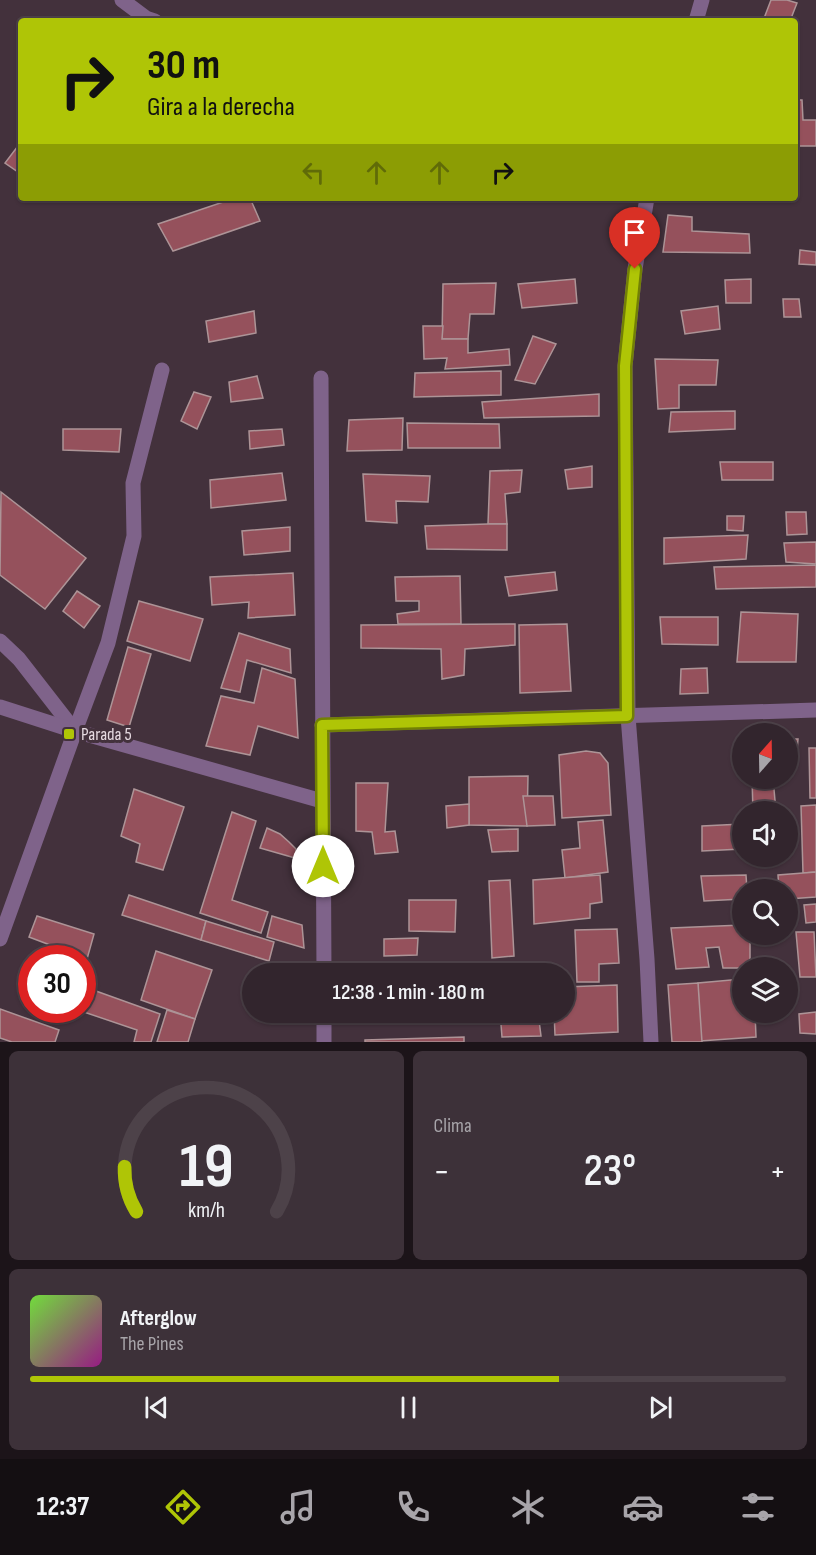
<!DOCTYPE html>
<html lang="es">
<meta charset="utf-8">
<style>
body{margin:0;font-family:"Sofia Sans Condensed",sans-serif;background:#3d3139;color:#f1f3f6;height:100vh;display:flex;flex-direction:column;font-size:22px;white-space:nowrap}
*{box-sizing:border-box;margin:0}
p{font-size:20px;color:#a8a5aa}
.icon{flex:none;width:33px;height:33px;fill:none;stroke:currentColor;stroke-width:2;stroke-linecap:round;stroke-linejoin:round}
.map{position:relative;height:1042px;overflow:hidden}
.details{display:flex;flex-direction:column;gap:9px;padding:9px;background:#1c1419;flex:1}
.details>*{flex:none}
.hud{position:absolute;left:18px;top:18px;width:780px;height:183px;border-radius:6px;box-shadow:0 2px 4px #0004,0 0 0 2px #4d4249;background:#afc506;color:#111;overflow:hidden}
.needle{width:39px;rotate:20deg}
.controls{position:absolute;left:732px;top:723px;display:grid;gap:12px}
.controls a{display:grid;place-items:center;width:66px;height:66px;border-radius:50%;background:#32252d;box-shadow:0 2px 4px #0004,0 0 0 2px #4d4249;font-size:30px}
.speed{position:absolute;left:18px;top:945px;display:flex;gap:12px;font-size:30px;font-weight:700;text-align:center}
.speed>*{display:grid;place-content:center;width:78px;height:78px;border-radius:50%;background:#32252d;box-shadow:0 2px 4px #0004,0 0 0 2px #4d4249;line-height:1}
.speed .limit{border:9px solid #d22;background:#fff;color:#111}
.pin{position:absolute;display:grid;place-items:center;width:51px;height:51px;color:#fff;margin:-62px -26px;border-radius:50% 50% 50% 0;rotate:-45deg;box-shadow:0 0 6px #0007}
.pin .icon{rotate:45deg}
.me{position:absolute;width:66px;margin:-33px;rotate:0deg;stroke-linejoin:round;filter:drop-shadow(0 0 4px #0008)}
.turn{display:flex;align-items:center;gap:21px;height:126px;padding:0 30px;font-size:27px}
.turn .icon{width:78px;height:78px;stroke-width:2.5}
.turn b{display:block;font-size:42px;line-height:51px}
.lanes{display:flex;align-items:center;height:57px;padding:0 30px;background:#0003;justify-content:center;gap:30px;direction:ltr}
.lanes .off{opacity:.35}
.big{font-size:45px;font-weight:600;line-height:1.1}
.details .tile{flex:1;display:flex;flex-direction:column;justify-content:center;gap:9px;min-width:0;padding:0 21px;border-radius:9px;background:#3d3139}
.details .dial{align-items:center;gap:0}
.dial svg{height:156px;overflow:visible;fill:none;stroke:#4d4249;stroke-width:7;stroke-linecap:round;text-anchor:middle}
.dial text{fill:#f1f3f6;stroke:none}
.song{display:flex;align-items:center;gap:18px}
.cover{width:72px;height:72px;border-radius:9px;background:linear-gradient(135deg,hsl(100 70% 55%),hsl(310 70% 35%))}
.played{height:6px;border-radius:3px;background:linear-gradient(90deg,#afc506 70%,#4d4249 70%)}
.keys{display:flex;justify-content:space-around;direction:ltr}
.heat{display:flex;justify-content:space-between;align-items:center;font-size:33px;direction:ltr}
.details .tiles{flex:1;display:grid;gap:9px;grid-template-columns:1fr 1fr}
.tile:last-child{grid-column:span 2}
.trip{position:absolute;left:242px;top:963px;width:333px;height:60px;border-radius:30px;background:#32252d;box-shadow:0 2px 4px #0004,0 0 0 2px #4d4249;font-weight:600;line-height:60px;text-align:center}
.dock{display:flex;height:96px;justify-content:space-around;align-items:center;background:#140f12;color:#a8a5aa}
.dock .icon{width:42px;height:42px}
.dock .selected{color:#afc506}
.dock b{font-size:27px;color:#f1f3f6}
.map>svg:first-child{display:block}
</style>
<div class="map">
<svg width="816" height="1042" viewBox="0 0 816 1042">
<rect width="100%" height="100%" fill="#43313c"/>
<g fill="#95515c" stroke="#ad9497" stroke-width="1.5">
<path d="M771,0H787L797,3L790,21H763Z"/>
<path d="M795,100H802L803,120H816V146H795Z"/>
<path d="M21,142V174L5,163Z"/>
<path d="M235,198H250L260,221L173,251L158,224Z"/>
<path d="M676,198H756V200L675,201Z"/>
<path d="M668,215L692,217V231L749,234L750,253L663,252Z"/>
<path d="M800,250L816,252V265L799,264Z"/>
<path d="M575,279L577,303L522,308L518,284Z"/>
<path d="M751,279V303H726L725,280Z"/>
<path d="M496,283L494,314H470L468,339H442L443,284Z"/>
<path d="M783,299H799L801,317H784Z"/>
<path d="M718,306L720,329L685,334L681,311Z"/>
<path d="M254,311L256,333L209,342L206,321Z"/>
<path d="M423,326H443L442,339H468V353L509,349L510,365L445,369L447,358L424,359Z"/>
<path d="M533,336L556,344L535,384L515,380Z"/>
<path d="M655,359L718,360L716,385H679V408L658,409Z"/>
<path d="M501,371V395L414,397L415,373Z"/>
<path d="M257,376L263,398L231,402L229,382Z"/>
<path d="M194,392L211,397L197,429L181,421Z"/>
<path d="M599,394V416L484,418L482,402Z"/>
<path d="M735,411V429L669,432L671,412Z"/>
<path d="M403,418L402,450L347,451L349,420Z"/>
<path d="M407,423L499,424L500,448H408Z"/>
<path d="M63,429H121L119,452L63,450Z"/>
<path d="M282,429L284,445L250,449L249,431Z"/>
<path d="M720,462H773V480H722Z"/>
<path d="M592,466V487L568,489L565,470Z"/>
<path d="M522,470L520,492L505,494L507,524H488L490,471Z"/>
<path d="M282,473L286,500L211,508L210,480Z"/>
<path d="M363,474L430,476L428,502L396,501L397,523L366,521Z"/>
<path d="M1,492L86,558L45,609L0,575Z"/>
<path d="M786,512H806L807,534L787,535Z"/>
<path d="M727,516H744L743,531L727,530Z"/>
<path d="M488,524H507V550L427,549L425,526Z"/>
<path d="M290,527V551L244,555L242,531Z"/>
<path d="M748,535L746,559L664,564V538Z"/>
<path d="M816,542V564L786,562L784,543Z"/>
<path d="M816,565V587L716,589L714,567Z"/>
<path d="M555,572L557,590L509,596L505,577Z"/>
<path d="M293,573L295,615L248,618L249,602L212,605L210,577Z"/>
<path d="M460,576L461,624H398L397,614L419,611V601H396L395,577Z"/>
<path d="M77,591L100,606L84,628L63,611Z"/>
<path d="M139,601L203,619L190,661L127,641Z"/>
<path d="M741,612L798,614L796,662H737Z"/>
<path d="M660,617H718V645L662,644Z"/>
<path d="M515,624V645L465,649L464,675L442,679L441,649L361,648V625Z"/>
<path d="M567,624L571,691L520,693L519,625Z"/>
<path d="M239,633L290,649L291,673L247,660L240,692L221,688Z"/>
<path d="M128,647L151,654L129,727L107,720Z"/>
<path d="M262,668L295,679L298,738L258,726L250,755L206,746L221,696L254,703Z"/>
<path d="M707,668L708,693L680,694L681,669Z"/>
<path d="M788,739H798L796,763L788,764Z"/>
<path d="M809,748H816V798H810Z"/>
<path d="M586,751L600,753L608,763L611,815L562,818L559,755Z"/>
<path d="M528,776L527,826L469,825V777Z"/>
<path d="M752,778H773L776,812H753Z"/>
<path d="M356,783H388L385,832L395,831L398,852L375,854L372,832L356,831Z"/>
<path d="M134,789L184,807L163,870L136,862L140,844L121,836Z"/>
<path d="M523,796H553L555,825L527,826Z"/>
<path d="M469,804V825L447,828L446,806Z"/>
<path d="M816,805V872L803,873L801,806Z"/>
<path d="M232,812L256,821L232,900L268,912L261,933L200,913Z"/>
<path d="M603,820L608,872L565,878L562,850L580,848L578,822Z"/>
<path d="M742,824V849L702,851V826Z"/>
<path d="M267,828L280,834L289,842L296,849L295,858L260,848Z"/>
<path d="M518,829V851L492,852L488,830Z"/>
<path d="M816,872V897L788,899V890H779L778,875Z"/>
<path d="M600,875L602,902L590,904V918L534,924L533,880Z"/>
<path d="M746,875L747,890H742V899L704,901L701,876Z"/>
<path d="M510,880L514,956L492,958L489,881Z"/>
<path d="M129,895L206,921L201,940L122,915Z"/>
<path d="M409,900H456L455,932L409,931Z"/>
<path d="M816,904V922L806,923L804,905Z"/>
<path d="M37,916L94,934L87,959L29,937Z"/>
<path d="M272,916L302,925L304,948L267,937Z"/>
<path d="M206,921L274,942L269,961L201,940Z"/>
<path d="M742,925V934H750V968H723L719,947L706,948L709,967L676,969L671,928Z"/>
<path d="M617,929L619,963L599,964V982H577L575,930Z"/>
<path d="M796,932H814L816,977H800Z"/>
<path d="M418,938L417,955L384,956V939Z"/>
<path d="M156,951L212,970L195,1019L141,1000Z"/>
<path d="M742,979V1012H755L756,1037L700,1041L698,983Z"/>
<path d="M698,983L702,1042H672L668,985Z"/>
<path d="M617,985L618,1032L555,1035L554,1012H564V987Z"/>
<path d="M82,986L160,1014L151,1042H134L137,1030L78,1010H82Z"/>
<path d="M0,1009L59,1030L55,1042H12L0,1038Z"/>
<path d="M167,1010L195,1019L188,1042H157Z"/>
<path d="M500,1012H538L541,1036L502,1037Z"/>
<path d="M816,1012V1034L800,1033L799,1014Z"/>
<path d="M464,1037V1042H365V1040Z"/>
</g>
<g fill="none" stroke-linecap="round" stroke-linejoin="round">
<g stroke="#7f638a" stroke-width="15">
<path d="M122,0L146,18L155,21"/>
<path d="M696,21L702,0"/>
<path d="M647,198L635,269L625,366L628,716L647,959L651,1042"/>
<path d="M321,378L324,974"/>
<path d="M0,641L19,659L75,731"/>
<path d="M0,707L75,731L322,801"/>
<path d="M322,725L816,710"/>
<path d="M0,939L75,731L108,643L134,536L133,483L162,370"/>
<path d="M324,1012V1042"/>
</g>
</g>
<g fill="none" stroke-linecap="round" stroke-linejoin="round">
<defs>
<path id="route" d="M323,866L322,725L627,716L625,366L635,269"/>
</defs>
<use href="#route" stroke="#728004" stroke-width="15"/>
<use href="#route" stroke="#afc506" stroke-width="10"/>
</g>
<rect fill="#afc506" stroke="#43313c" stroke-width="2" x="63" y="728" width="12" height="12" rx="3"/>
<g text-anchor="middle" stroke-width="6" stroke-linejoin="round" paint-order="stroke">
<g font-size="18" fill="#e5d9e0" stroke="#43313c" text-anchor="start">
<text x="81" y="740">Parada 5</text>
</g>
</g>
</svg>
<div class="controls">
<a><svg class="needle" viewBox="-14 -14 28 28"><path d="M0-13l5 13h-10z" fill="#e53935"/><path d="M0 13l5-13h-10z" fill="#a8a5aa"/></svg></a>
<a><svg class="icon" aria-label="sound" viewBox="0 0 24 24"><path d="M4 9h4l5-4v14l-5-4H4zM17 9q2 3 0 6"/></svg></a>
<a><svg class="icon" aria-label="search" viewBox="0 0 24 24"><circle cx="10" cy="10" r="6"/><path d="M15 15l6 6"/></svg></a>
<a><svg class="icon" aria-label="layers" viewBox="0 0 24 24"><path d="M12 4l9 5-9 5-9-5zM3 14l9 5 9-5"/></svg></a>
</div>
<div class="speed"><div class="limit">30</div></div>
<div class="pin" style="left:635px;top:269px;background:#d93025"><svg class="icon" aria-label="arrive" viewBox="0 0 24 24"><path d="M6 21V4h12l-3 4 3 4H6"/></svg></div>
<svg class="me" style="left:323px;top:866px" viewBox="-20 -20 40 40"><circle r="19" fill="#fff"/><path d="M0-13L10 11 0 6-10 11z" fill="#afc506"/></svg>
<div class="trip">12:38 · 1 min · 180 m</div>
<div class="hud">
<div class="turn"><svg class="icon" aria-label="right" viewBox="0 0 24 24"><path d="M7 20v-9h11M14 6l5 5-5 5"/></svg><div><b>30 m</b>Gira a la derecha</div></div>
<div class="lanes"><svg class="icon off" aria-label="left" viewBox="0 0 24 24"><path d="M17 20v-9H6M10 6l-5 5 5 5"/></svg><svg class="icon off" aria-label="ahead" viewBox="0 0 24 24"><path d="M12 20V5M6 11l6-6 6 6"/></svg><svg class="icon off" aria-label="ahead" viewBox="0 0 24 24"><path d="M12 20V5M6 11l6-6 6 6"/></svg><svg class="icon" aria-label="right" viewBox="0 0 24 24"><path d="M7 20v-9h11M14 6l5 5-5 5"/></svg></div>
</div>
</div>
<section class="details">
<div class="tiles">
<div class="tile dial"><svg viewBox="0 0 100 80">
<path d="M14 69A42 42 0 1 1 86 69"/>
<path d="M14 69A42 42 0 0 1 8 46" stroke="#afc506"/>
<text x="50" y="56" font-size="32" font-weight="700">19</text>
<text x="50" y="72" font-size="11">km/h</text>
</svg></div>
<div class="tile"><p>Clima</p>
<div class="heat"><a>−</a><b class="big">23°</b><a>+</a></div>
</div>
<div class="tile">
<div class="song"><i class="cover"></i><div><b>Afterglow</b><p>The Pines</p></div></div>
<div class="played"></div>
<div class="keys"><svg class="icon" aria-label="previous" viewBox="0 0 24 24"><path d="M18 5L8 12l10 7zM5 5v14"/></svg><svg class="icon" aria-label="pause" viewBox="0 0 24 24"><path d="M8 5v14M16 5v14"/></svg><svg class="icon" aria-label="next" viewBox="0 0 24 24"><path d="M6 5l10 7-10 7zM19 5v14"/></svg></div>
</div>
</div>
</section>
<nav class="dock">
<b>12:37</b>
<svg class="icon selected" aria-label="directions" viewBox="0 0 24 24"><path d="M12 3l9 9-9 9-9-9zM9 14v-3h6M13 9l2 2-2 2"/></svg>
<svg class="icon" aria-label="music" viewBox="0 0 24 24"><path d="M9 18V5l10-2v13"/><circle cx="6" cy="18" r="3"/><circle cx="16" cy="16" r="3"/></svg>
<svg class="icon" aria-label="phone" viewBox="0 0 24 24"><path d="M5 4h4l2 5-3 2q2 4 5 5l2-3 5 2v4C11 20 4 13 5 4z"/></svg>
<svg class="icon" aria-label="climate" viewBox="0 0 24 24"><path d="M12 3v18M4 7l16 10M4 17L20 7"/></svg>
<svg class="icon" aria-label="car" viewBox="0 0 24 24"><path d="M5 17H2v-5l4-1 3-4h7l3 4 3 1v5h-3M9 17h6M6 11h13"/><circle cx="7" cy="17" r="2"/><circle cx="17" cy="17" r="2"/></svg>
<svg class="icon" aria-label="filters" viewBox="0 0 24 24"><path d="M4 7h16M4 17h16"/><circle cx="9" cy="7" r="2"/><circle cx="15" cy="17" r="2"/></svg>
</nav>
